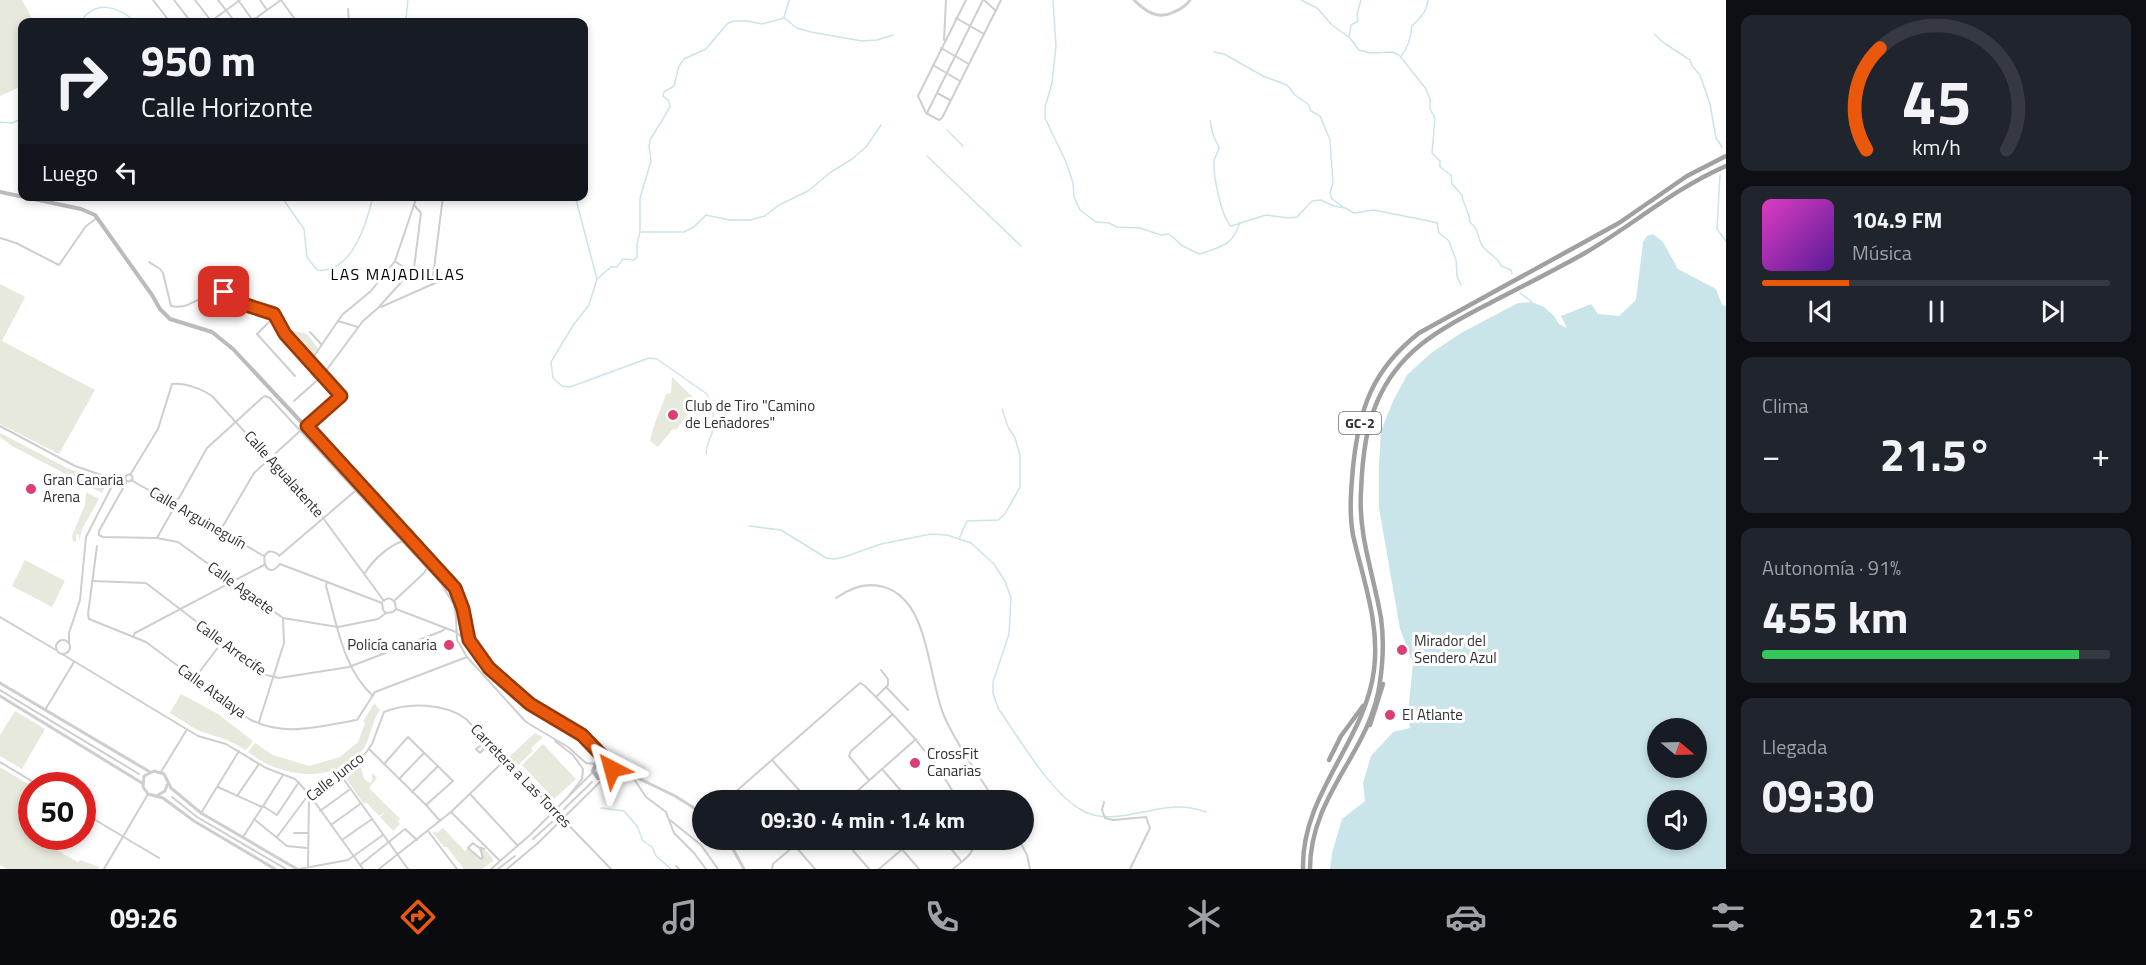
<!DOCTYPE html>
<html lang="es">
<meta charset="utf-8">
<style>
body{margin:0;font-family:"Titillium Web",sans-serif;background:#20242c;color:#f1f3f6;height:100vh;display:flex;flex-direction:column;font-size:22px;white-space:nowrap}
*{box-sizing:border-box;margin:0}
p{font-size:20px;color:#9ea1a6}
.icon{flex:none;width:33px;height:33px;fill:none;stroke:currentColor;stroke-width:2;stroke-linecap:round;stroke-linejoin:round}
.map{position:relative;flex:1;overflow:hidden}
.panel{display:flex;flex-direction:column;gap:15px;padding:15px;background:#0d0f14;width:420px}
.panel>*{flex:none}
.banner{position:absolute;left:18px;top:18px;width:570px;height:183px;border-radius:12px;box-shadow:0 3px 9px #0003;background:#171b24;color:#f1f3f6;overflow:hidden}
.needle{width:39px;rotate:109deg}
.controls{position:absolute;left:1647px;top:718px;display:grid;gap:12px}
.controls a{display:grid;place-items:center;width:60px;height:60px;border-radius:50%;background:#171b24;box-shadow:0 3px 9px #0003;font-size:30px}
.speed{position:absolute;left:18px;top:772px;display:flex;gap:12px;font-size:30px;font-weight:700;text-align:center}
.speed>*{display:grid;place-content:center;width:78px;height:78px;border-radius:50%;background:#171b24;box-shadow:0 3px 9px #0003;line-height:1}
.speed .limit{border:9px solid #d22;background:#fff;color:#111}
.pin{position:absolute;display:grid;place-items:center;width:51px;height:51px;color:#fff;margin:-26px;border-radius:12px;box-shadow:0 3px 9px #0006}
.me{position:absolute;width:66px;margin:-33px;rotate:321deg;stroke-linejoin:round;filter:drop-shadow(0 0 4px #0008)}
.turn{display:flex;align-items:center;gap:21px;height:126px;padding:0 24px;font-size:27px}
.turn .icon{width:78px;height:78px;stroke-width:2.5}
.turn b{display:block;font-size:42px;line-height:51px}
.then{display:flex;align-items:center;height:57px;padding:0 24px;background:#0003;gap:12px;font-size:22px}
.big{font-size:45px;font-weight:700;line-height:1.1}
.panel .card{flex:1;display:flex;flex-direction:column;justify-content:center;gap:9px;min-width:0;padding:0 21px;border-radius:12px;background:#20242c}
.panel .dial{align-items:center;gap:0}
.dial svg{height:156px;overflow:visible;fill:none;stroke:#363941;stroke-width:7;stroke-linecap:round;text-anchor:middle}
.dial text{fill:#f1f3f6;stroke:none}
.song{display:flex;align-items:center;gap:18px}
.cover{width:72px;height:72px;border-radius:9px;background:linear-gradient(135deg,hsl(310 70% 55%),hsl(270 70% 35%))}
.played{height:6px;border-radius:3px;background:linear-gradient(90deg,#ea580c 25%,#363941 25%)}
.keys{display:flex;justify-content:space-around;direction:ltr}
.heat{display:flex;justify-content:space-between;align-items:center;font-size:33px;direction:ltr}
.charge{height:9px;border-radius:4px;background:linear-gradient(90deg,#34c759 91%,#363941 0)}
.trip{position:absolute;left:692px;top:790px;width:342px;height:60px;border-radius:30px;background:#171b24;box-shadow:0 3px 9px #0003;font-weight:700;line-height:60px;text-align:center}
.tab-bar{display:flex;height:96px;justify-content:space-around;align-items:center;background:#090b0e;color:#9ea1a6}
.tab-bar .icon{width:42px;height:42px}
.tab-bar .on{color:#ea580c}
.tab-bar b{font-size:27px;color:#f1f3f6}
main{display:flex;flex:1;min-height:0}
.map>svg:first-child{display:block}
</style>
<main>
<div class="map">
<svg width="1726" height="869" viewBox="0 0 1726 869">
<rect width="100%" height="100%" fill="#fff"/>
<g fill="#e7e9dd">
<path d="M0,0H22L34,22H22V83L20,87L0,96Z"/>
<path d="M0,284L25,297L2,341L95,390L59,454L0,424Z"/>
<path d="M286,329L307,334L318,348L311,357L290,336Z"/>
<path d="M672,377L697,401L676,430L673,429L658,447L650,441C653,424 661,410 666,394L671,393Z"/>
<path d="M0,433L65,467L103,482L105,487L102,493L12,446L0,437Z"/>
<path d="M86,492L99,499L82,529L79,542V535L76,534V542L73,541L72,536L85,505Z"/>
<path d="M25,560L65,581L52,607L12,586Z"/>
<path d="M181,694L218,714L253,741L246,750L227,740L197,730L170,713Z"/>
<path d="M373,702L380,710C372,721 371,737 364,748C344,778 301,779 272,766C263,763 256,757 248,752L255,743L273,755L309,766L340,757L358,742L365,723L363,721L374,704Z"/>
<path d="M15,711L45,729L22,769L0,756V735Z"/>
<path d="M535,733L543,737L531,748L533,751L517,766L509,757Z"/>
<path d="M543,744L576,779L554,799L522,765Z"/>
<path d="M360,763L364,779L370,783L372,781V773L377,778L369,788L383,802L381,804L384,803L400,819L398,821L388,811L400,824L393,831L380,817L387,810L379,816L366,802L364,804L345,777V773Z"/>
<path d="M0,767L31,786L32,837H51L47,845L78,862L80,860L99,867L98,869H7L0,865Z"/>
<path d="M443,828L465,851L468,848L481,859L483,857L480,849H484L492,857L493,861L482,869H464L447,847H444L433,833L435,831L437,833Z"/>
</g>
<path fill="#cae5e9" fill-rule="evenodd" d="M1653,234L1663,242L1678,269L1716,289L1722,305L1726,306V869H1330L1332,853L1342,819L1365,801L1363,783L1371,756L1393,732L1410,728L1408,714L1413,663L1400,629L1379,508V466L1381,431L1393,401L1407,375L1431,353L1461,333L1518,303L1532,302L1544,307L1554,316L1559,324L1567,328L1561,316L1591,304L1598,314L1619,316L1636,300L1643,242L1647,236ZM1658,729H1696V768H1658ZM1658,801H1696V840H1658Z"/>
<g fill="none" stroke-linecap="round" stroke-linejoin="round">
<g stroke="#cae5e9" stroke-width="1.5">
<path d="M1053,0L1056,46L1052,83L1045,107V118L1066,162L1073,183L1074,197L1080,210L1096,222L1109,223L1117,227L1140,228L1161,235L1168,234L1174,238L1181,245L1199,254C1221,247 1233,246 1240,222"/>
<path d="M1301,0L1317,8L1332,25L1350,38L1359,50L1370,53L1393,52L1400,56L1426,89L1430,99V109L1435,118L1432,153L1440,161V167L1451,175L1452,184L1462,195C1463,207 1469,208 1470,222C1482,233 1476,239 1484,248C1490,255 1498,257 1501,266L1511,270L1512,274"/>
<path d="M784,17L789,0"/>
<path d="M80,22C96,0 116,5 136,22"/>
<path d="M401,22L406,19L408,0"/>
<path d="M1654,34L1664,43L1690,60L1692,66L1700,75L1710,104L1716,138L1722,147"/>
<path d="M1349,36L1351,25L1358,21L1357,15L1361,0"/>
<path d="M1214,52L1224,54L1263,76L1287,85L1295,95L1308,104L1311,111L1320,116L1330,140L1333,183L1330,193L1332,199L1343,207"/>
<path d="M1401,56C1408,48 1411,37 1412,26C1420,17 1427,13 1428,0"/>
<path d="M1210,121L1213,135L1219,147C1218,153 1215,156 1214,161C1213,174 1221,217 1231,226L1266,215L1288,218L1297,217L1312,201L1321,200L1334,206L1345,208L1354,213L1374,210L1429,221L1437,223L1439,233L1449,241L1456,260L1457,276L1461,285"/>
<path d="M0,122L12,123L22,119"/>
<path d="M947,130L963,146"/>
<path d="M927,156L1021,246"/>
<path d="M1720,175L1717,229L1726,241"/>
<path d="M281,196L304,229L307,257L317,270C352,274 367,223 373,196"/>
<path d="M575,196L597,279L589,305L574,324L551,362L553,378L562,386L570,387L649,358L657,359L707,394C712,404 715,418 713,429C711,440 706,441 706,454"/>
<path d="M641,232H684L694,227L706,215L729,220H750L765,216L779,205L808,191L831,172L852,159L866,147L881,125"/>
<path d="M597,279L611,267H617L623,259L634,260L637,257V244L640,232V198L651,161L649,146L650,140L670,107L669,101L663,96L664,92L674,86L679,66L684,59L706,49L727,24L733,21H747L762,24L784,18L797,28L811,32L862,41L877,40L893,35"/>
<path d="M1520,293L1532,302"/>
<path d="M749,526L781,530L826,558L835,559L844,557L881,544L931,534L947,535L971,543L994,564L1005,581L1011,598L1009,634L993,682V693L998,708C1019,738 1051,794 1083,811C1097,819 1118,817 1133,814C1160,809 1179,802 1206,812"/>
<path d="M959,539L967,521L998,520L1005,514L1020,487V455L1015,438L1008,427L1002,409"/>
<path d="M601,808L624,811L637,826L643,841L652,847L656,856L671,869"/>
</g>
<g stroke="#cecece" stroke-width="2">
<path d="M0,690L139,774"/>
<path d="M45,710L74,662"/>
<path d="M483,744L484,749L480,753L476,749Z"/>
<path d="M172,797L197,817L286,869"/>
<path d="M263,806L277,815L279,812"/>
<path d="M564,809L592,782"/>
<path d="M533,839L552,822"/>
<path d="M473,843L478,847L484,849H480L483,857L481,859L468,848Z"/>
<path d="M360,865L405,829L417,840"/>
<path d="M498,869L515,856"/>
</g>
<g stroke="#cecece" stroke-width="2">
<path d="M153,0L170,22"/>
<path d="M174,0L191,22"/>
<path d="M195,0L212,22"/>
<path d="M218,0L235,22"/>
<path d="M238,0L254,22"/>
<path d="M260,0L267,10"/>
<path d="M281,0L297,22"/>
<path d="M966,0L918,96L926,113L939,120L942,118L1001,0"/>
<path d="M984,0L996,11"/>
<path d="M348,9L349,22"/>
<path d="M956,18L984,34"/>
<path d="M210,22L240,0"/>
<path d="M244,22L256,18L281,0"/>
<path d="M944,40L946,0"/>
<path d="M941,48L969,64"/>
<path d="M933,65L960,81"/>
<path d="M937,93L950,100"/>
<path d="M927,113L983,0"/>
<path d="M0,238L16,243L59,265L86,226L97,218"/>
<path d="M149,262L160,269L163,273L171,306C186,309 191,302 204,297C210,295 217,294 224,292L231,296L237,302L274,314L285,334L341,396L307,426"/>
<path d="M396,262L411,272"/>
<path d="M432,285L443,196"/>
<path d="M381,307L451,276"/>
<path d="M276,317L273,318L257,334L295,376"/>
<path d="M338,321L358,327"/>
<path d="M310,332L322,345"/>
<path d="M310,362L342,315L371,291L395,261L417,196"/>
<path d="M294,401L322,376L363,321L378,308L414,268L421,213L414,205"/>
<path d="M0,426L75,466L107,477L112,486L86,537L80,600L69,633V643"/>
<circle cx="129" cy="478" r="3.5"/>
<path d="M130,475L158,429L172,384C184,382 202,389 212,396L323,518L384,601"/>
<path d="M131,480L264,556"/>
<path d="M127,481L99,531V535L103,537L157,538L178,542L283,618L338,627L378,619L386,613"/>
<path d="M171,503L179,498L207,448L262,398L265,396L270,398L441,583L454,605L456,618L457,640L467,657L526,722L568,747L586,763L596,764"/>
<path d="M220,531L254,473L300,431"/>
<path d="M157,538L175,506"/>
<path d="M97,546L88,614L89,619L146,642L249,719C285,738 319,726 357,720L375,692L467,657"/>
<path d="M279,555C256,539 263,586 280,564"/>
<path d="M279,556L361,486"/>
<path d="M280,564L382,603"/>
<path d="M365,573C372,561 390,544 404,541"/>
<path d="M92,581L146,583L266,675L279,678L349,667L442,631L446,628"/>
<path d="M327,582L326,586C337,624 343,669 373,696"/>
<path d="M836,598C850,588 867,582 884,587C931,601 927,679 945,718C958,747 978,774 995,801"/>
<path d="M383,601C388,597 392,598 395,603L396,609"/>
<path d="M394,601L424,573L427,568"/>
<path d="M382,603L383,610L386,613L393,612L396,609"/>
<path d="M396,609L456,632L468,643"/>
<path d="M0,617L56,650"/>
<path d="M133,637L135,633L264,565"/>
<circle cx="63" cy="647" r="7"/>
<path d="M62,654L198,736L226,744L266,768L295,779L309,794L363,869"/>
<path d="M881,670L888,679V685L886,687"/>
<path d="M195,678L222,642"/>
<path d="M886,687L908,710"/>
<path d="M876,697L886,687"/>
<path d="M259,722L284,643L283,618"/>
<path d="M555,741L573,755L583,769L582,779L567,798"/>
<path d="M369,749L426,805L440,821"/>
<path d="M772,760L809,801"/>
<path d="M0,762L40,786"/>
<path d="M384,764L408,737L453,781L426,805"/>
<path d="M882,769L910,801"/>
<path d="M161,772L186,731"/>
<path d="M340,774L408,869"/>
<path d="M632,776L646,797L666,812L674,833L694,853L706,869"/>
<path d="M399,779L424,753"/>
<path d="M869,780L849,756L851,751L893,714"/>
<path d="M218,787L262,807"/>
<path d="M412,792L438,766"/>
<path d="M470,794L518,846"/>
<path d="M237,796L259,764"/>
<path d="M852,797L860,801"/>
<path d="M725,801L860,683L865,686C900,721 935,757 958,801"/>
<path d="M846,801L916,739"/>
<path d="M1104,802L1102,810L1105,818L1113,820L1146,817L1150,828L1130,869"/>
<path d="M320,811L349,790"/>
<path d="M82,812L159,858"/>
<path d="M279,812L299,782"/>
<path d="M451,812L500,861"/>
<path d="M201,813L239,751"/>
<path d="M254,819L287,846L307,848"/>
<path d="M670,820L701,845L718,869"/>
<path d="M331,825L360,804"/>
<path d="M428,831L457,869"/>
<path d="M294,833H307"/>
<path d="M243,837L283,775"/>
<path d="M277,837L309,794L365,754L372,744L384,712C408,702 445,703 466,719L611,869"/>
<path d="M342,840L372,819"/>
<path d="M844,840L869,869"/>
<path d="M894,840L919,869"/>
<path d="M944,840L961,861"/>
<path d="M1019,840L1027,855L1030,869"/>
<path d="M795,846L815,869"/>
<path d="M308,866L309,797"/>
<path d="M676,866L679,869"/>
<path d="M104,869L148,794"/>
<path d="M299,869L348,860L383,835"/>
<path d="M379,869L451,812L506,759"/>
<path d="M491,869L530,835L593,772"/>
<path d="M507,869L538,843L603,779"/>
<path d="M772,869L773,864L801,840"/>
<path d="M879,869L913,840"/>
<path d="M953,869C963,860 976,854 973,840"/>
</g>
<g stroke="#cecece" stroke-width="3">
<path d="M1134,0C1146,12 1158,20 1174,12C1181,9 1186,6 1190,0"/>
<path d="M0,683L150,772"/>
<path d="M0,696L142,783"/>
<path d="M611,765L675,796L702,813"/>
<path d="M609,777L625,774"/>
<path d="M158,795L165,791L167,785"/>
<path d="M728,840L744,869"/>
<path d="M275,869L194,821L163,798L148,794L143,787L144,776L154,771L164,774L171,788L201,813L297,869"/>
</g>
<g stroke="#bbb" stroke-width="4">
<path d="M0,192L81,209L95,215L152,295L160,309L170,319L212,332L233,349L447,578C466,602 459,614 468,638C472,649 482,661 489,669C502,682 516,695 531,705C563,726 588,735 611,766L612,772L607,778H598L593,771L599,756L596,748"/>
<path d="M354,481L357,489"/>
</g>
<g stroke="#a0a0a0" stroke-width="4.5">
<path d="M1370,725L1383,684"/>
<path d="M1329,760L1341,736L1363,706"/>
<path d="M1303,869C1301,794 1365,742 1374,670C1380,623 1363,580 1353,535C1349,513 1351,490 1353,467C1359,409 1372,370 1419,333L1619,223L1687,176L1726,156"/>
<path d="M1310,869C1310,794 1371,752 1380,682C1383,661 1384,639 1381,618C1374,576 1358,535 1361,492C1362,462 1365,429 1377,402C1400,348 1443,328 1492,302C1523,286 1555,270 1585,253C1633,225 1675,188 1726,166"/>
</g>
</g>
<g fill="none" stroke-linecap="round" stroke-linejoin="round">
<defs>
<path id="route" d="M224,292L231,296L237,302L274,314L285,334L341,396L307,426L455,588L463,609L469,640L489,668L530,704L582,735L610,764L612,769"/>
</defs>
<use href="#route" stroke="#983908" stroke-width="15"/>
<use href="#route" stroke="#ea580c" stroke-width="10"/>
</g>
<g fill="#dc3e71" stroke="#fff" stroke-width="2">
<circle cx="673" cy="415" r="6"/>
<circle cx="31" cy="489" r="6"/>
<circle cx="449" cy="645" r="6"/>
<circle cx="1402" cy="650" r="6"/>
<circle cx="1390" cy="715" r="6"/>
<circle cx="915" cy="763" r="6"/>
</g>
<g text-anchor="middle" stroke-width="6" stroke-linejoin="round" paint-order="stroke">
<rect fill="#fff" stroke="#6f6f6f" stroke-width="1.5" x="1339" y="412" width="42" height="22" rx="4.5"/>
<g font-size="14" font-weight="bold" fill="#313131">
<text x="1360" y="428">GC-2</text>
</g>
<g font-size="15" fill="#313131" stroke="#fff" text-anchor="start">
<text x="685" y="411">Club de Tiro "Camino<tspan x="685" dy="17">de Leñadores"</tspan></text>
<text x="43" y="485">Gran Canaria<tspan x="43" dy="17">Arena</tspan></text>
<text x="1414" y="646">Mirador del<tspan x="1414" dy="17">Sendero Azul</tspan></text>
<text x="437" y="650" text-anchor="end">Policía canaria</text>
<text x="1402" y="720">El Atlante</text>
<text x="927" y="759">CrossFit<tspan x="927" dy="17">Canarias</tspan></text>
</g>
<g font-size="15" fill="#313131" stroke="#fff">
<text transform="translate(284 474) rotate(48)" y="5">Calle Agualatente</text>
<text transform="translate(198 518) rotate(30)" y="5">Calle Arguineguín</text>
<text transform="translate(241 588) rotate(36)" y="5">Calle Agaete</text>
<text transform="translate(231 648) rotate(36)" y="5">Calle Arrecife</text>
<text transform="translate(212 691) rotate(36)" y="5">Calle Atalaya</text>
<text transform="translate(521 776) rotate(46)" y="5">Carretera a Las Torres</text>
<text transform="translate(335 777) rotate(-38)" y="5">Calle Junco</text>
</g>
<g font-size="16" letter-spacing="1.5" fill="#000" stroke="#fff">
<text x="398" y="280">LAS MAJADILLAS</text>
</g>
</g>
</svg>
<div class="controls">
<a><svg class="needle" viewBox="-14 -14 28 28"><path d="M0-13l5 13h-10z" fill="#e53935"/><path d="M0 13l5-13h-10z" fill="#9ea1a6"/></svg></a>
<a><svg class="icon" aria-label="sound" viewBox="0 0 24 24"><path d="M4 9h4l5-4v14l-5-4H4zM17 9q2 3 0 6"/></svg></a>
</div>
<div class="speed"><div class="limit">50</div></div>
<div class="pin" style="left:224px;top:292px;background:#d93025"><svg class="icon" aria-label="arrive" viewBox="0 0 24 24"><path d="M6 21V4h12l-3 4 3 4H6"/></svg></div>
<svg class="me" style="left:612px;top:769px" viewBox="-20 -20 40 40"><path d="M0-17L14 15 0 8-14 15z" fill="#ea580c" stroke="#fff" stroke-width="4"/></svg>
<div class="trip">09:30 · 4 min · 1.4 km</div>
<div class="banner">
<div class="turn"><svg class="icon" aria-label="right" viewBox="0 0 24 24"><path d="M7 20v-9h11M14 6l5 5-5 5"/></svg><div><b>950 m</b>Calle Horizonte</div></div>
<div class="then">Luego<svg class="icon" aria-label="left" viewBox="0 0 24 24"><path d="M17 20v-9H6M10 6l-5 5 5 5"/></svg></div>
</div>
</div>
<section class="panel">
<div class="card dial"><svg viewBox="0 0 100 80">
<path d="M14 69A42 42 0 1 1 86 69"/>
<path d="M14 69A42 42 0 0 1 21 17" stroke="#ea580c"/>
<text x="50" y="56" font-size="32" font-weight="700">45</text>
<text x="50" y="72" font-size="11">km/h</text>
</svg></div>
<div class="card">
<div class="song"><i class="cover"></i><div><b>104.9 FM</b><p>Música</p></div></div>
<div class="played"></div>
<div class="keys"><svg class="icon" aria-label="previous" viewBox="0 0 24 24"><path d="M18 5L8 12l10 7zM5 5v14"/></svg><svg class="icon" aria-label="pause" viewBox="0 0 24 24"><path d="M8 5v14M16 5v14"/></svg><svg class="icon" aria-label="next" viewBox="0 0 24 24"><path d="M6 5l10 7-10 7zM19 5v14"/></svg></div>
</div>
<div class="card"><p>Clima</p>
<div class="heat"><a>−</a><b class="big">21.5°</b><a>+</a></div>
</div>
<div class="card"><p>Autonomía · 91%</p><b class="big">455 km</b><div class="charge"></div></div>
<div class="card"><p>Llegada</p><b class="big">09:30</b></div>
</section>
</main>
<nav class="tab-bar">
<b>09:26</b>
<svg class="icon on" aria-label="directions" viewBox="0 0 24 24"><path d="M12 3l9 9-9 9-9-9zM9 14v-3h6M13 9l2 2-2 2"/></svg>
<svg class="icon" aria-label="music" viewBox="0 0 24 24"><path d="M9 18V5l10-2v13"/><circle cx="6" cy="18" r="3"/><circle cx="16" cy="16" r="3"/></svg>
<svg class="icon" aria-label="phone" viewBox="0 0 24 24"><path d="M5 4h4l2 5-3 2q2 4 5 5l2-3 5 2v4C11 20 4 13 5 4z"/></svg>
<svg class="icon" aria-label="climate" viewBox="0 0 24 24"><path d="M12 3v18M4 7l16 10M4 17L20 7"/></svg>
<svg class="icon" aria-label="car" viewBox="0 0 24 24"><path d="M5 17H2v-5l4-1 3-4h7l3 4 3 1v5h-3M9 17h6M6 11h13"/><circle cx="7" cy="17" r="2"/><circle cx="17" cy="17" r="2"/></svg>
<svg class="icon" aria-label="filters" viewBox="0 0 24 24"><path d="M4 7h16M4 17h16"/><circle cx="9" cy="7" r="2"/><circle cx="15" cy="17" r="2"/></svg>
<b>21.5°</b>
</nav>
